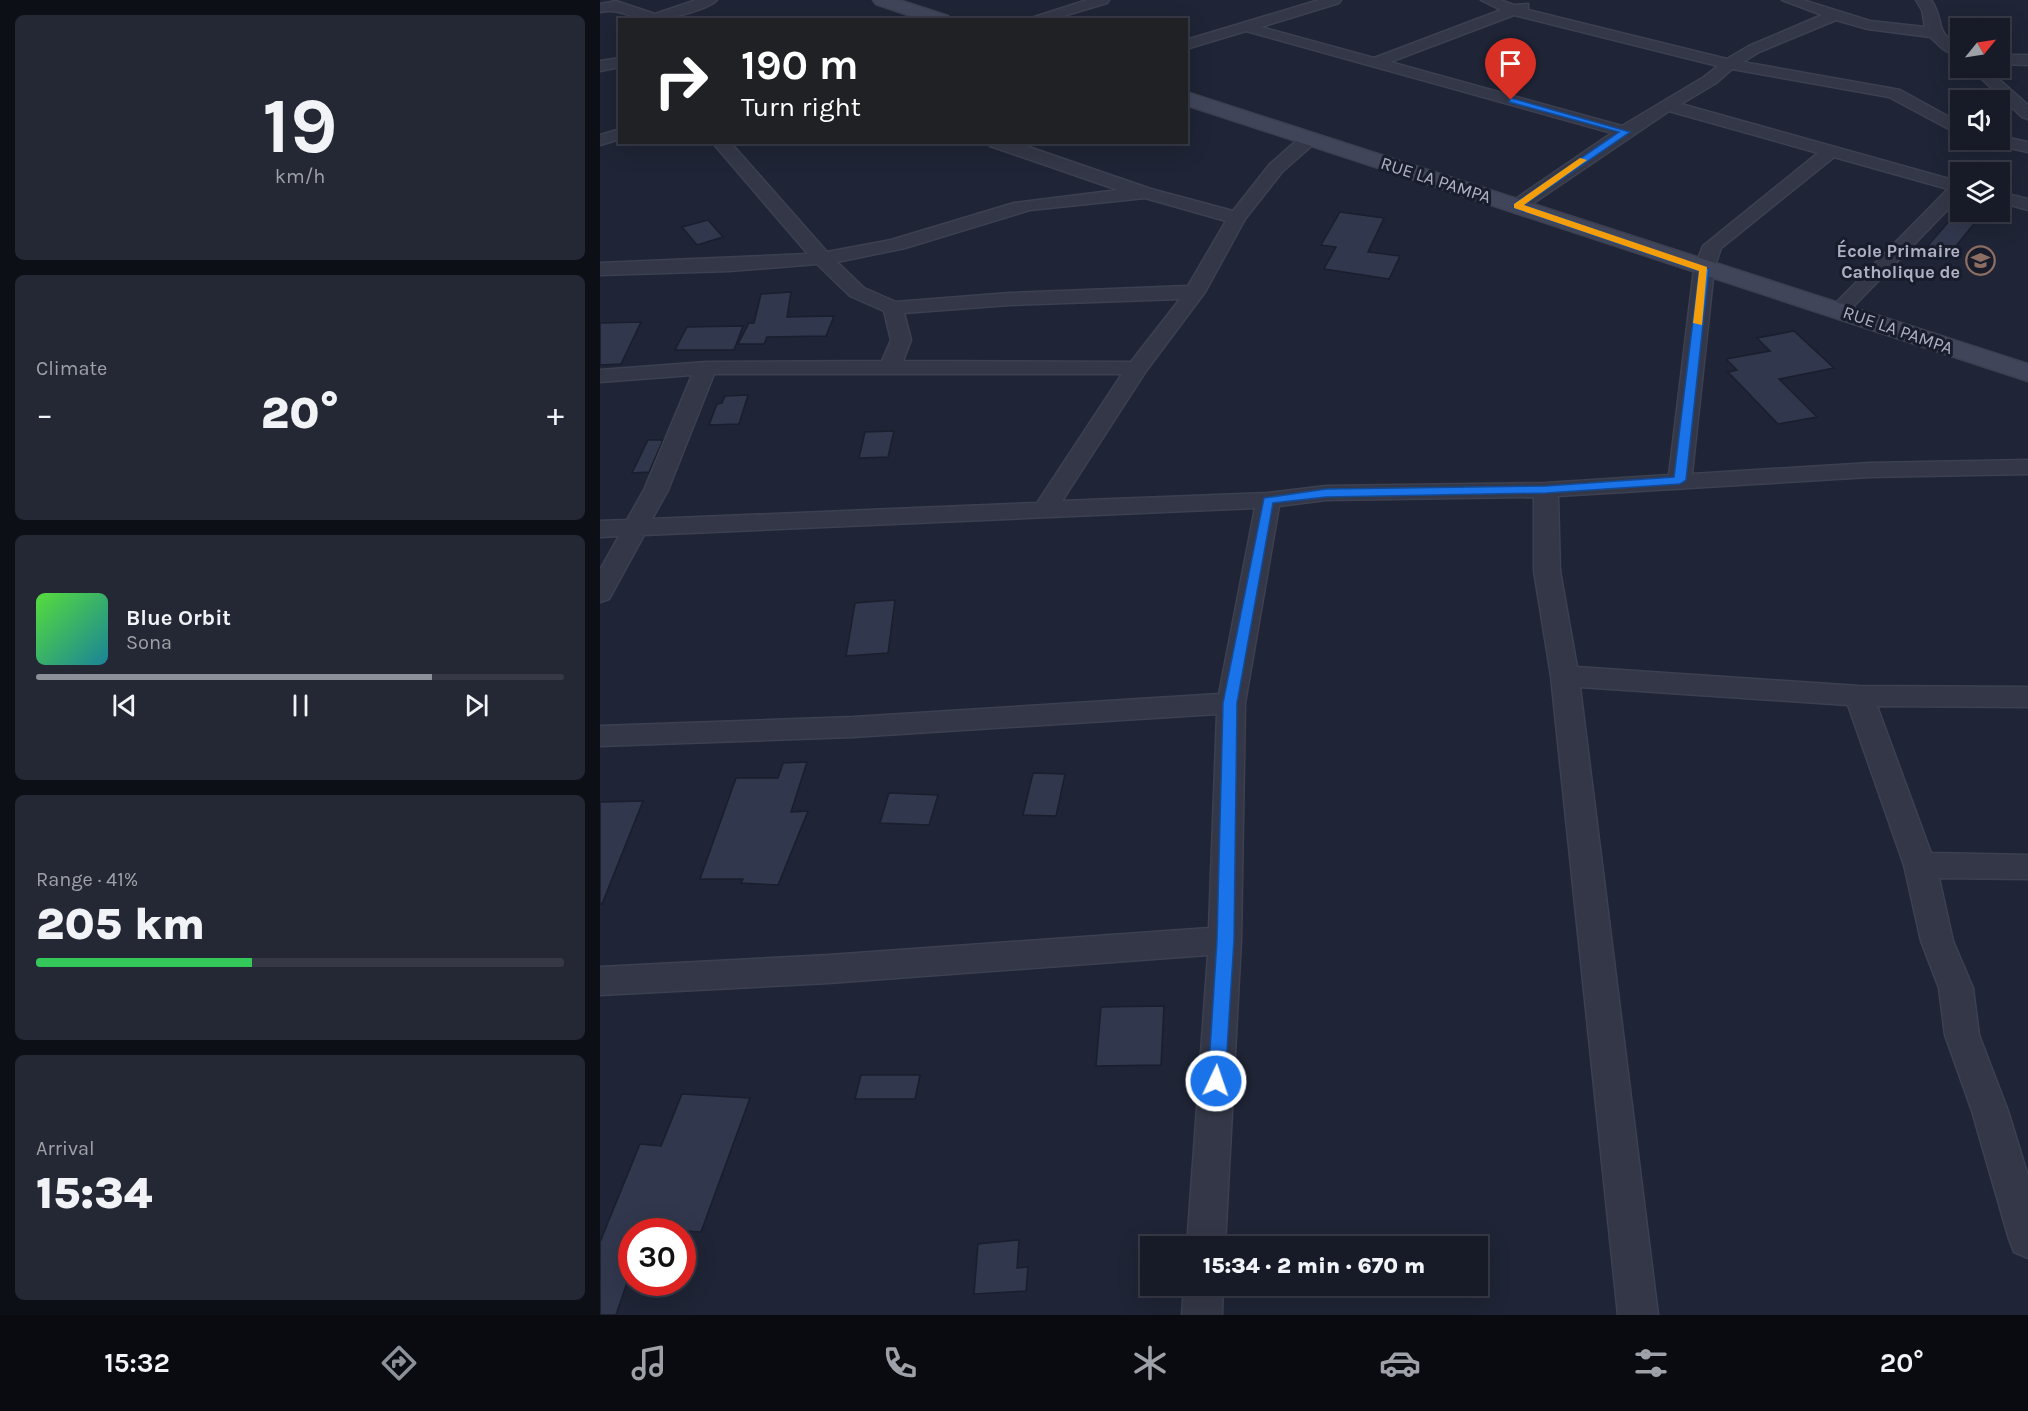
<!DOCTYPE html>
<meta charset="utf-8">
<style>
body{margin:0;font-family:Karla,sans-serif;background:#242834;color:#f1f3f6;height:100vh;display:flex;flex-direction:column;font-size:22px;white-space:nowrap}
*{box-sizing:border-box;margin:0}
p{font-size:20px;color:#9ea1a8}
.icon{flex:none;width:33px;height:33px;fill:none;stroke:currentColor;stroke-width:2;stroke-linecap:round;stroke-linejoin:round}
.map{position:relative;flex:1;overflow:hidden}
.drawer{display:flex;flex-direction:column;gap:15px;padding:15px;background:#0d0f16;width:600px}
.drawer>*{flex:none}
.top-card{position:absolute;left:18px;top:18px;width:570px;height:126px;border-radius:0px;box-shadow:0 6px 24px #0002,0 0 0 2px #363945;background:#202124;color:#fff;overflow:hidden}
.needle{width:39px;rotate:60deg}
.tools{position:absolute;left:1350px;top:18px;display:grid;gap:12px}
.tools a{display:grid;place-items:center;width:60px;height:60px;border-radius:0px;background:#171b28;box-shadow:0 6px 24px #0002,0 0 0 2px #363945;font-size:30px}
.speed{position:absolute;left:18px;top:1218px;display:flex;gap:12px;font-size:30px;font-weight:700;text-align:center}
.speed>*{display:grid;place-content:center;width:78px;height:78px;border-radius:50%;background:#171b28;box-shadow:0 6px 24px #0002,0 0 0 2px #363945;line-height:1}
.speed .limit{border:9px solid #d22;background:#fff;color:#111}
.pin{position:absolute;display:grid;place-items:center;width:51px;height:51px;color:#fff;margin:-62px -26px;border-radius:50% 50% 50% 0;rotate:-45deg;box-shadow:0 0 6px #0007}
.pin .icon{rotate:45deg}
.me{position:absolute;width:66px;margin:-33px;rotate:3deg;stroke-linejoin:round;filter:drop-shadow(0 0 4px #0008)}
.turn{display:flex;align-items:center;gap:21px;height:126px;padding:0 24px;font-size:27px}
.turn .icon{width:78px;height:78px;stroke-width:2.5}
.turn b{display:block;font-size:42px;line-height:51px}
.big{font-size:45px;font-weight:800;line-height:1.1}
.drawer .card{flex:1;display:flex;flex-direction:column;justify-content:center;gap:9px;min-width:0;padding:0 21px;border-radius:9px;background:#242834}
.drawer .dial{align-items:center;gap:0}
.dial b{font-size:78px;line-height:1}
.song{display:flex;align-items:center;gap:18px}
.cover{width:72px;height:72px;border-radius:9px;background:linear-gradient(135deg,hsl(110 70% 55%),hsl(190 70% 35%))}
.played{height:6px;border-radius:3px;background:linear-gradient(90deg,#8c9099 75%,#363945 75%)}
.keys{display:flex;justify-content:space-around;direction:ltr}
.heat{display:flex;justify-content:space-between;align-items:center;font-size:33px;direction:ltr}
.charge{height:9px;border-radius:4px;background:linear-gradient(90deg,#34c759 41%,#363945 0)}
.trip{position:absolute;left:540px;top:1236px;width:348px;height:60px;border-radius:0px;background:#171b28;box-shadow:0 6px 24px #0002,0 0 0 2px #363945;font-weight:800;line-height:60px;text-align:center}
.dock{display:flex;height:96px;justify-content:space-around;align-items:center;background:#090b10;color:#9ea1a8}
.dock .icon{width:42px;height:42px}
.dock .selected{color:#8c9099}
.dock b{font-size:27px;color:#f1f3f6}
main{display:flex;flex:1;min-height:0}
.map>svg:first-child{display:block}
</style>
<main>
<section class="drawer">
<div class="card dial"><b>19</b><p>km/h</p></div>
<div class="card"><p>Climate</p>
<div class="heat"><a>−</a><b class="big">20°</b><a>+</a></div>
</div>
<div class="card">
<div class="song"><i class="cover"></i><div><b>Blue Orbit</b><p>Sona</p></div></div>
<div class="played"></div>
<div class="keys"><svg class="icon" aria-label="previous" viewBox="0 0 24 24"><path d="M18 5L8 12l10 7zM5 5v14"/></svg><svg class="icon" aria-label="pause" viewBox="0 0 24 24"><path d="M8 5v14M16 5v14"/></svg><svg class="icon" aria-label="next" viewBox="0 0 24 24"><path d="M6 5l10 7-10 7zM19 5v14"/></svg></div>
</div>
<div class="card"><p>Range · 41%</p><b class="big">205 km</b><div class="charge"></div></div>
<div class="card"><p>Arrival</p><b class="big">15:34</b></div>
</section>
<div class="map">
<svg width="1428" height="1315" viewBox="0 0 1428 1315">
<rect width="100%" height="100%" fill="#1f2436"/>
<g fill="#31374d" stroke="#1a1e2d" stroke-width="1.5">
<path d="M740,212L784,218L768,252L800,256L789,279L724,269L736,247L721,245Z"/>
<path d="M1356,213L1378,219L1348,256L1325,249Z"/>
<path d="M108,220L123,237L97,245L82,227Z"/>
<path d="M191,292L187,317L234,316L226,336L167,337L164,344H138L149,323H154L161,294Z"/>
<path d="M41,322L21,364L0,365V323Z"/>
<path d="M143,326L134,350H75L87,327Z"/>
<path d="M1194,331L1234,368L1179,379L1217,417L1178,424L1128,372L1137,370L1126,359L1170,351L1157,338Z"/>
<path d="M148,395L139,424L109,425L117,404L122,403L125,396Z"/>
<path d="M294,431L288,457L259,458L265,432Z"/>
<path d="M48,440H63L49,472L32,473Z"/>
<path d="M295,600L288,653L246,656L255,603Z"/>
<path d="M207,762L191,812L208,811L178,885L141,883L143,879H100L136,778H178L183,763Z"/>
<path d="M433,773L465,774L456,816L423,815Z"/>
<path d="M289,793L338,795L329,825L280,823Z"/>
<path d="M43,801L2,904H0V802Z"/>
<path d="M564,1006L561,1065L496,1066L501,1007Z"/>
<path d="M261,1075H320L315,1099H255Z"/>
<path d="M82,1094L150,1098L101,1232L32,1228V1268L16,1315H0V1242L40,1144L61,1146Z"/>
<path d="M419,1240L417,1268L428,1267L426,1291L374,1294L378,1244Z"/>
</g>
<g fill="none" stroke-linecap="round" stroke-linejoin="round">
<defs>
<g id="street">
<path d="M96,0H117C106,11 61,21 46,20C27,17 21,8 0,12V4L16,1L55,14Z"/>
<path d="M487,0H509L507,3L450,20H425Z"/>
<path d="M719,0H741L739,3L661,27L774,58L901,10L881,0H900L914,5L928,4V10L1127,59L1149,46L1222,15L1182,0H1203L1270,21L1325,27L1322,10L1316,0H1331C1346,22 1332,29 1360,48V59L1343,49L1330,37L1268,29L1236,20L1159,52L1143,62L1300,90L1360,123V135L1289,97L1132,69L1116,83L1081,104L1360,182V197L1246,314H1232L1229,310L1348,189L1234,157L1121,248L1114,269L1092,474L1270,463L1428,460V474L1270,477L958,496L960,571L977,667L1259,686L1428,687V707L1277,706L1331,853L1428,855V879L1339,878L1353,941L1373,988L1379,1035L1408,1111L1428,1176V1258L1414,1252L1409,1239L1372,1111L1345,1035L1339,988L1321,941L1304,865L1248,705L980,687L1058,1315H1018L951,676L934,571V497L726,500L679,506L645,703L641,940L625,1246H587L608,955L229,983L0,995V967L229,955L609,928L617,714L253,737L0,746V726L253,717L619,694L655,508L44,535L9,599L0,602V570L19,536L0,537V521L27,520L44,490L92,375L0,382V370L106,362L282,361L291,340L284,311L250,296L217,264L129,271L0,275V263L208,254L112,142H130L227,252L291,240L414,203L518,190L390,146L388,142H414L551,189L633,211L670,164L704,134H716L718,138L716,142L682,172L645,219L605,292L546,371L462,501L668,493L726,486L946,483L1069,475L1094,269L1103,246L1218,153L1069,111L923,210H911L908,206L911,202L1012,133L646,31L586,49V40ZM914,15L1118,66L1104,77L1022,126L790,62ZM545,198L626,221L588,286L409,293L296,302L264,288L237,262L305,248L430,210ZM580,299L531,362L303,361L311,340L304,313L409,305ZM114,374H522L437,503L52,519L68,490Z"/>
<path d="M1400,55H1428V65L1400,64Z"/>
<path d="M20,58V67L0,71V61Z"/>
<path d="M1370,68H1386L1428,105V119L1422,117Z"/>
<path d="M20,129V139L0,145V135Z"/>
<path d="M1400,136L1428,142V152L1391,144L1389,140H1400Z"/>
<path d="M1400,192L1428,199V210L1400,202Z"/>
<path d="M584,1286H623L622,1315H582Z"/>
</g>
<g id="secondary">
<path d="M273,0H299L348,16L350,20H323L276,4Z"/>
<path d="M586,92L1428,364V381L586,105Z"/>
</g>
</defs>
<use href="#street" stroke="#3c4050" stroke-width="3"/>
<use href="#secondary" stroke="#3c4050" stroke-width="3"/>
<use href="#street" fill="#333747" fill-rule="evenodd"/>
<use href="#secondary" fill="#41455a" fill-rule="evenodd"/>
</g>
<path fill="#1a73e8" stroke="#114b97" stroke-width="1.5" d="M911,98L1030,132L924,205L1109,269L1086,480L1080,484L946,493L726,497L673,503L637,703L634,940L625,1081L623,1087L616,1089L610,1087L608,1081L617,940L623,703L664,498L726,489L946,486L1074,477L1099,271L914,208V204L1019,132L909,102Z"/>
<path fill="#f59e0b" d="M980,158L987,160L924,205L1107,267L1102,325L1093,323L1099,271L914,208V204Z"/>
<defs>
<symbol id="university-ring" viewBox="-11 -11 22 22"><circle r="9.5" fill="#181c2b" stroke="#8d6e63" stroke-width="1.5"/><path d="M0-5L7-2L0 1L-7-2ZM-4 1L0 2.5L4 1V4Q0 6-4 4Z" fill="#8d6e63"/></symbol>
</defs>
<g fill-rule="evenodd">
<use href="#university-ring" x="1364" y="244" width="33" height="33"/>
</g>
<g text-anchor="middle" stroke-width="6" stroke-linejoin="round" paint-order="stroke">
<g font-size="18" fill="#adb0c4" stroke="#181c2b">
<text transform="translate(836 180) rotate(18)" y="6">RUE LA PAMPA</text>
<text transform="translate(1298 330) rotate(19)" y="6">RUE LA PAMPA</text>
</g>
<g font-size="18" font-weight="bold" fill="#adb0c4" stroke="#181c2b" text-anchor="end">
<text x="1360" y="257">École Primaire<tspan x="1360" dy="21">Catholique de</tspan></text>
</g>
</g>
</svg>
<div class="tools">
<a><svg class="needle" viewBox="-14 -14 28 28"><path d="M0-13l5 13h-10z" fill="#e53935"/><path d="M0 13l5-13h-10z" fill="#9ea1a8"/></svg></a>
<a><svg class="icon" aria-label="sound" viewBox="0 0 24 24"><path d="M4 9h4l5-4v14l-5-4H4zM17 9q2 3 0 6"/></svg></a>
<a><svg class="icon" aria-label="layers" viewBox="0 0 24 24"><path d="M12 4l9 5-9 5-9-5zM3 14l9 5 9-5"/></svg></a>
</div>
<div class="speed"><div class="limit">30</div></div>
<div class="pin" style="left:911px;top:100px;background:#d93025"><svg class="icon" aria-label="arrive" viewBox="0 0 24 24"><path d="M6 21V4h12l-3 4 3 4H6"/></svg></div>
<svg class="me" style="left:616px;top:1081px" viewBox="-20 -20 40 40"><circle r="17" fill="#1a73e8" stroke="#fff" stroke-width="3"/><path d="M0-11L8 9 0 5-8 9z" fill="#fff"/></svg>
<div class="trip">15:34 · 2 min · 670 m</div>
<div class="top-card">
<div class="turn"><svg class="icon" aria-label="right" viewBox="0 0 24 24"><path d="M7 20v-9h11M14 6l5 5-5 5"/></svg><div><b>190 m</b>Turn right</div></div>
</div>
</div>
</main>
<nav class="dock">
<b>15:32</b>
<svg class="icon selected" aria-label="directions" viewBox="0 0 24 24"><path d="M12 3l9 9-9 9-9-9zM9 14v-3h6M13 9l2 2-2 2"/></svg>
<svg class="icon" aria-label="music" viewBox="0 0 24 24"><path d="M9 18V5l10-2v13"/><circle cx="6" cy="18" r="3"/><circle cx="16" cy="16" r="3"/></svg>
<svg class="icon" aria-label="phone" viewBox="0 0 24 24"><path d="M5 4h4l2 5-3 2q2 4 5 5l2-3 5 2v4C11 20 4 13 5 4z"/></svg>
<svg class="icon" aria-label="climate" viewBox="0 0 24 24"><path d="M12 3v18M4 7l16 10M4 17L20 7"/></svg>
<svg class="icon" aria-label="car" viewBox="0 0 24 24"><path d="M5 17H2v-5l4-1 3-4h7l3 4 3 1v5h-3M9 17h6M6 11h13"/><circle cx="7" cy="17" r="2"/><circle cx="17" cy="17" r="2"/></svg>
<svg class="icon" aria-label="filters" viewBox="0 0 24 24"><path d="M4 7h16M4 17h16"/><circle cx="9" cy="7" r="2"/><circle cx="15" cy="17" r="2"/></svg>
<b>20°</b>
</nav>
